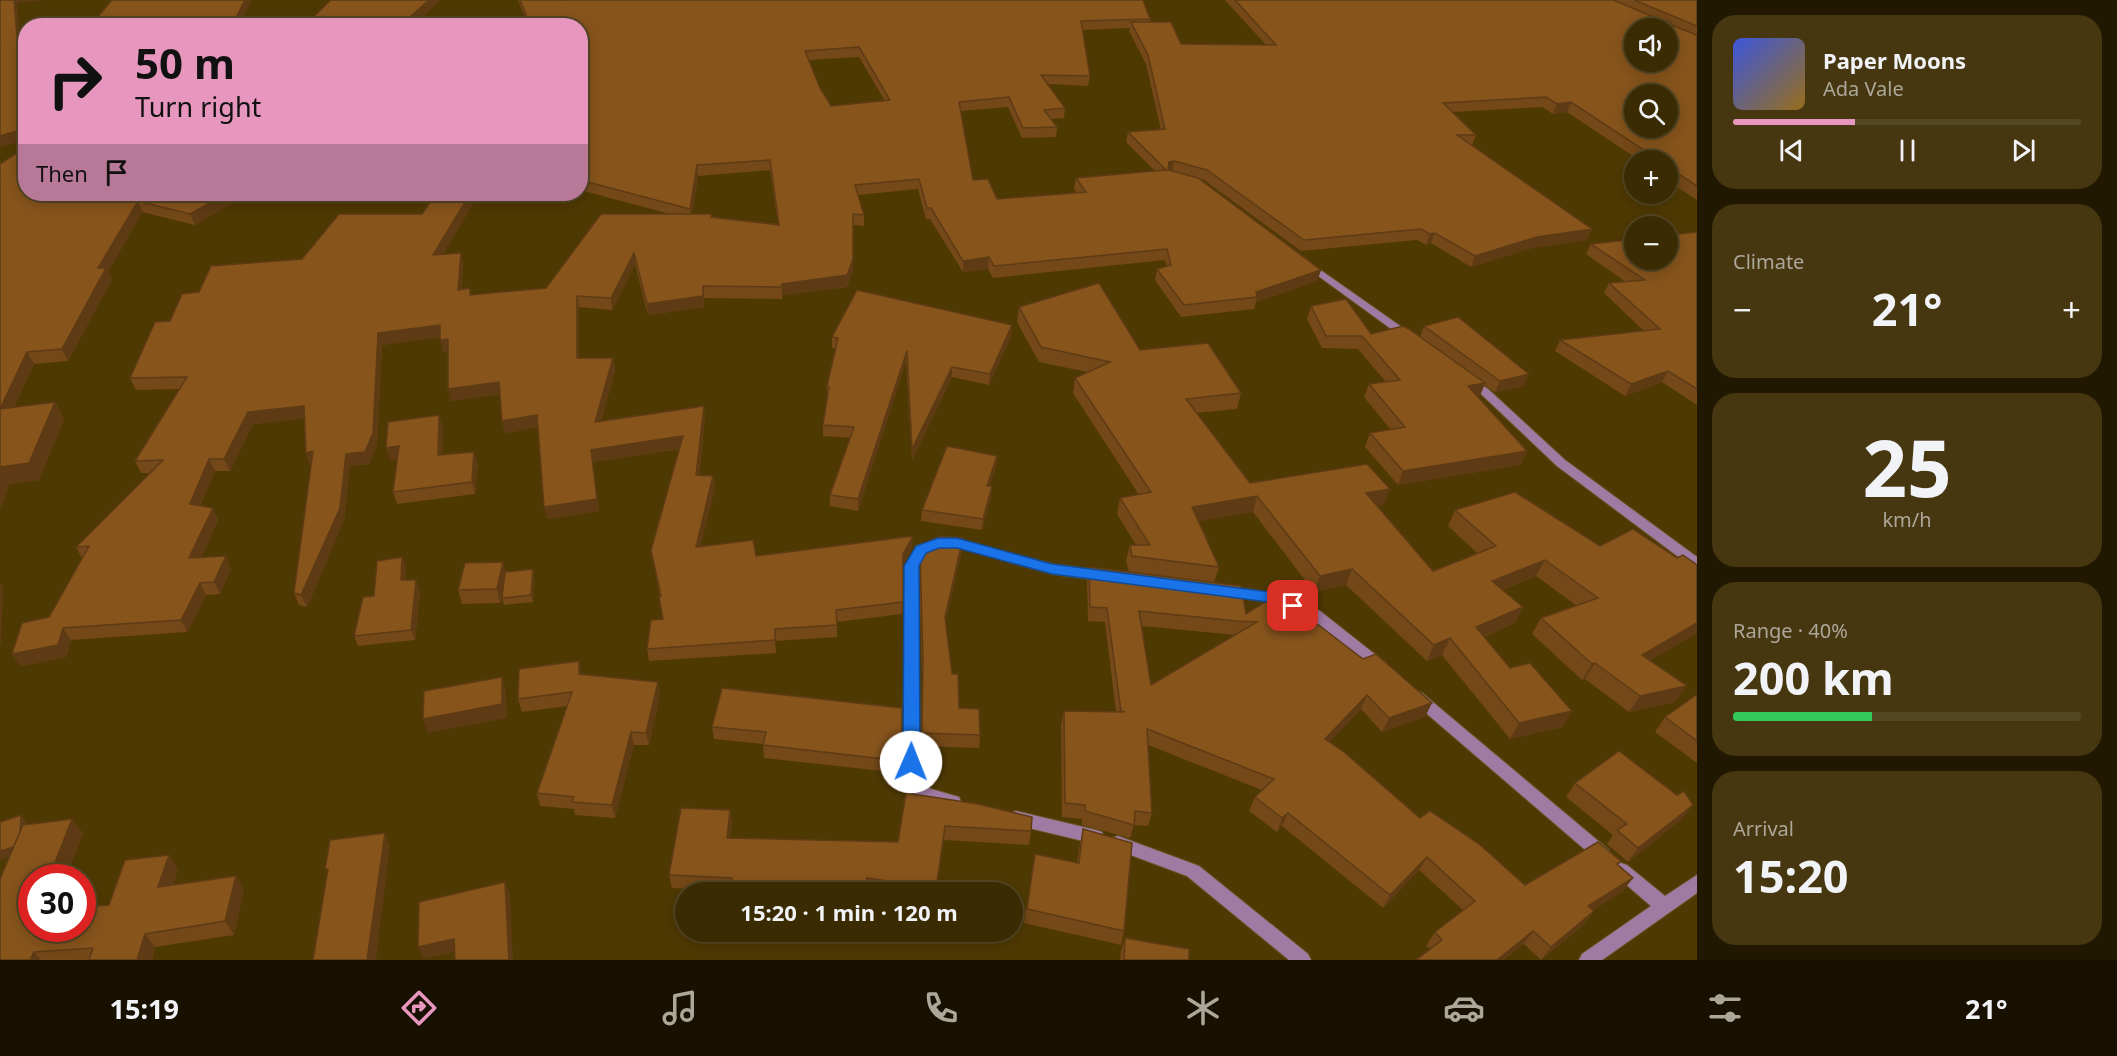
<!DOCTYPE html>
<meta charset="utf-8">
<style>
body{margin:0;font-family:"Noto Sans",sans-serif;background:#463711;color:#f1f3f6;height:100vh;display:flex;flex-direction:column;font-size:22px;white-space:nowrap}
*{box-sizing:border-box;margin:0}
p{font-size:20px;color:#aca799}
.icon{flex:none;width:33px;height:33px;fill:none;stroke:currentColor;stroke-width:2;stroke-linecap:round;stroke-linejoin:round}
.map{position:relative;flex:1;overflow:hidden}
.side{display:flex;flex-direction:column;gap:15px;padding:15px;background:#201801;width:420px}
.side>*{flex:none}
.banner{position:absolute;left:18px;top:18px;width:570px;height:183px;border-radius:24px;box-shadow:0 3px 15px #0003,0 0 0 2px #544724;background:#e797bd;color:#111;overflow:hidden}
.fabs{position:absolute;left:1624px;top:18px;display:grid;gap:12px}
.fabs a{display:grid;place-items:center;width:54px;height:54px;border-radius:50%;background:#3b2b02;box-shadow:0 3px 15px #0003,0 0 0 2px #544724;font-size:30px}
.speed{position:absolute;left:18px;top:864px;display:flex;gap:12px;font-size:30px;font-weight:700;text-align:center}
.speed>*{display:grid;place-content:center;width:78px;height:78px;border-radius:50%;background:#3b2b02;box-shadow:0 3px 15px #0003,0 0 0 2px #544724;line-height:1}
.speed .limit{border:9px solid #d22;background:#fff;color:#111}
.pin{position:absolute;display:grid;place-items:center;width:51px;height:51px;color:#fff;margin:-26px;border-radius:12px;box-shadow:0 3px 9px #0006}
.me{position:absolute;width:66px;margin:-33px;rotate:1deg;stroke-linejoin:round;filter:drop-shadow(0 0 4px #0008)}
.turn{display:flex;align-items:center;gap:21px;height:126px;padding:0 18px;font-size:27px}
.turn .icon{width:78px;height:78px;stroke-width:2.5}
.turn b{display:block;font-size:42px;line-height:51px}
.then{display:flex;align-items:center;height:57px;padding:0 18px;background:#0003;gap:12px;font-size:22px}
.big{font-size:45px;font-weight:700;line-height:1.1}
.side .widget{flex:1;display:flex;flex-direction:column;justify-content:center;gap:9px;min-width:0;padding:0 21px;border-radius:24px;background:#463711}
.side .dial{align-items:center;gap:0}
.dial b{font-size:78px;line-height:1}
.song{display:flex;align-items:center;gap:18px}
.cover{width:72px;height:72px;border-radius:9px;background:linear-gradient(135deg,hsl(230 70% 55%),hsl(40 70% 35%))}
.played{height:6px;border-radius:3px;background:linear-gradient(90deg,#e797bd 35%,#544724 35%)}
.keys{display:flex;justify-content:space-around;direction:ltr}
.heat{display:flex;justify-content:space-between;align-items:center;font-size:33px;direction:ltr}
.charge{height:9px;border-radius:4px;background:linear-gradient(90deg,#34c759 40%,#544724 0)}
.trip{position:absolute;left:675px;top:882px;width:348px;height:60px;border-radius:30px;background:#3b2b02;box-shadow:0 3px 15px #0003,0 0 0 2px #544724;font-weight:700;line-height:60px;text-align:center}
.tab-bar{display:flex;height:96px;justify-content:space-around;align-items:center;background:#181101;color:#aca799}
.tab-bar .icon{width:42px;height:42px}
.tab-bar .selected{color:#e797bd}
.tab-bar b{font-size:27px;color:#f1f3f6}
main{display:flex;flex:1;min-height:0}
.map>svg:first-child{display:block}
</style>
<main>
<div class="map">
<svg width="1697" height="960" viewBox="0 0 1697 960">
<rect width="100%" height="100%" fill="#4f3903"/>
<g fill="none" stroke-linecap="round" stroke-linejoin="round">
<defs>
<g id="minor">
<path d="M1309,262L1413,335L1414,337L1413,339H1405L1306,267V263Z"/>
<path d="M1469,377L1488,389L1565,460L1697,557V569L1692,567L1557,466L1480,393L1465,382L1464,380Z"/>
<path d="M938,539H957L1052,564L1104,571L1109,573L1111,576L1109,579L1104,581L1052,574L957,547H939L926,552L917,566L919,762L922,782L931,789L959,797L961,802L959,807C947,811 918,799 910,790C905,784 905,770 903,762L905,566L916,546Z"/>
<path d="M1228,587L1270,592L1320,611L1386,663L1388,667L1386,671L1381,672L1376,671L1310,619L1268,602L1223,595L1221,592L1223,589Z"/>
<path d="M1417,691L1422,693L1609,850L1611,855L1609,860L1603,862L1597,860L1412,701L1410,697L1412,693Z"/>
<path d="M1016,811L1096,830L1102,832L1104,837L1102,842L1096,844L1016,825L1010,823L1008,818L1010,813Z"/>
<path d="M1118,836L1199,866L1308,954L1311,960H1289L1187,876L1112,848L1110,843L1112,838Z"/>
<path d="M1621,863L1627,865L1665,896L1697,875V893L1602,960H1579L1582,954L1651,906L1615,875L1613,870L1615,865Z"/>
</g>
</defs>
<use href="#minor" stroke="#695523" stroke-width="2"/>
<use href="#minor" fill="#9f7ba3" fill-rule="evenodd"/>
</g>
<g fill="#744818" fill-rule="evenodd">
<path d="M518,0H1143L1150,19V22L1181,44L1266,45L1225,0H1697V200L1668,181V160H1639L1567,112L1553,114L1542,107L1453,112L1476,135L1472,145H1471L1587,240L1532,248L1471,267L1431,243L1426,245L1417,240L1301,251L1204,180L1200,179L1321,270L1317,281L1256,302L1254,309L1181,317L1155,280L1157,269L1167,266L1165,260L993,278L988,269L963,272L930,219H926L918,189L858,195L864,215V226L853,225V270L847,287L782,295V299L704,298V307L648,315L635,264L612,310L579,307V358H613L615,370L601,421L705,418L699,475L713,476L715,488L700,547L756,556L912,548L903,565L902,614L837,622V637L775,641L776,653L649,661L647,649L663,619L659,597H660L651,550L680,449L593,462L599,511L547,519L538,427L505,433L502,421L500,394L451,401L448,351L443,352L440,337L382,345L377,445L369,464L350,466L344,520L307,607L299,605L294,593L311,464L310,465L306,453L304,418L253,424L230,471H215L200,506L213,508L218,520L201,558L226,556L231,569L220,594L206,595L187,632L71,640L66,657L21,666L12,654L49,617L82,558L76,547L151,473H141L135,461L179,389L136,390L130,378L170,321L199,292L302,259L422,214L474,202L443,254L463,264L461,290L470,288L471,295L546,288L670,214L580,190V26L526,19ZM1130,28L1129,31L1146,64L1161,130L1128,132L1126,142L1155,171L1076,178L1074,189L1077,193L997,199L973,180L960,111L1008,107L1022,138L1056,137L1057,127L1051,119L1064,118L1065,108L1048,84L1088,86L1090,76L1082,30ZM859,57L885,101L831,106L820,88L809,60ZM770,170L778,224L712,217V214H692L698,176Z"/>
<path d="M26,147L69,202L127,200L126,198L132,194H247L195,225L142,212L108,272L112,279L68,361L34,364L14,407L55,402L64,419L39,480L10,484Z"/>
<path d="M1697,232V405L1662,382L1625,396L1555,351L1560,340L1644,331L1604,293L1609,283L1626,282L1586,254L1591,244Z"/>
<path d="M1311,306L1371,334L1420,337L1424,326L1524,386L1495,392L1484,385L1480,396H1477L1527,451L1520,465L1398,485L1365,447L1370,433L1391,430L1364,397L1369,384L1386,382L1358,349L1322,348L1307,319Z"/>
<path d="M1019,307L1140,350L1241,393L1237,409L1196,413L1250,483L1384,505L1377,506L1433,571L1478,554L1448,526L1455,510L1697,633L1650,660L1675,702L1629,712L1585,679L1582,680L1532,634L1541,618L1577,606L1536,576L1502,590L1523,607L1515,623L1484,637L1510,668L1572,711L1562,727L1510,739L1442,655L1427,661L1346,585L1314,592L1253,512L1199,521L1219,567L1214,583L1129,572L1126,561L1130,545H1136L1117,514L1120,498L1139,495L1073,393L1075,378L1087,372L1039,362L1017,322Z"/>
<path d="M1012,325L1011,336L989,385L952,377L912,460L906,361L858,511L830,506V495L850,438L823,436V425L827,397V386L836,348H832V337Z"/>
<path d="M443,427L442,455L478,464L475,494L397,504L393,492L397,459L390,460Z"/>
<path d="M997,456L996,467L989,486H992L991,497L982,530L921,521L922,510Z"/>
<path d="M962,551L945,622L952,674L959,708L980,735L979,748L921,746L922,673L919,567L920,553Z"/>
<path d="M402,557L406,567L405,580L420,590L415,640L358,646L354,636L374,596Z"/>
<path d="M1089,567L1246,614L1425,717L1382,732L1361,709L1329,742L1420,818L1525,885L1618,865L1633,878L1622,892L1593,910L1594,911L1584,924L1541,960L1524,944L1430,949L1426,946L1435,932L1463,910L1419,870L1383,908L1282,826L1277,832L1249,811L1255,797L1262,790L1148,745L1152,813L1148,826L1134,825L1130,838L1082,825V819L1062,817L1061,725L1064,711L1116,712L1105,622L1088,621L1087,581ZM1142,626L1236,635L1151,685Z"/>
<path d="M533,569L534,576L533,602L504,605L502,598L503,593L500,603L462,604L458,590L506,572Z"/>
<path d="M582,674L660,694L649,745H634L615,818L575,815L574,809L540,806L537,793L567,706L522,712L518,699Z"/>
<path d="M722,688L901,761L900,773L764,758L763,744L714,739L712,727Z"/>
<path d="M1697,696V763L1655,732L1665,717Z"/>
<path d="M1575,783L1682,819L1628,862L1607,844L1613,835L1566,797Z"/>
<path d="M906,793L1031,831L1029,845L944,840L936,892H874L867,891V892H733V891L672,888L669,875L730,810L732,823L730,838L898,842Z"/>
<path d="M27,823V825L83,833L66,878H32V928L109,905L178,869L173,885L244,889L234,935L155,947L152,960H0Z"/>
<path d="M1083,829L1124,931L1121,945L1024,923L1035,854L1077,863L1080,843Z"/>
<path d="M1125,938L1189,960H1120L1121,951Z"/>
</g>
<g fill="#5e3b14">
<path d="M14,0H45L17,3L25,81L20,71Z"/>
<path d="M245,0H252L239,26H232Z"/>
<path d="M429,0H441L413,26H400Z"/>
<path d="M1571,102L1567,112L1553,114L1557,104Z"/>
<path d="M26,128V139L0,148V136Z"/>
<path d="M1174,161L1172,172L1167,173L1169,162Z"/>
<path d="M697,165L698,176L691,220L690,209Z"/>
<path d="M63,194H76L60,213L55,202Z"/>
<path d="M226,194H247L195,225L190,214Z"/>
<path d="M470,194H472L474,202L436,266L433,255Z"/>
<path d="M138,201L142,212L108,272L112,279L68,361L62,349L98,268Z"/>
<path d="M1592,229L1587,240L1532,248L1471,267L1475,256L1537,237Z"/>
<path d="M1435,233L1431,243L1426,245L1430,234Z"/>
<path d="M461,253L463,264L460,301L458,290Z"/>
<path d="M634,253L635,264L612,310L611,298Z"/>
<path d="M989,257L988,269L963,272V261Z"/>
<path d="M853,259V270L847,287L782,295V299V284Z"/>
<path d="M1321,270L1317,281L1256,302L1257,297L1256,292Z"/>
<path d="M703,286L704,307L648,315L647,304Z"/>
<path d="M577,296L579,307V369L577,358Z"/>
<path d="M440,325L443,337L382,345L377,445L369,464L350,466L344,520L307,607L301,595L378,333Z"/>
<path d="M1012,325L1011,336L989,385L990,374Z"/>
<path d="M448,339L451,351L443,352L440,340Z"/>
<path d="M907,351L906,361L858,511V499Z"/>
<path d="M27,352L34,364L3,431L0,411Z"/>
<path d="M613,358L615,370L597,434L595,422Z"/>
<path d="M952,367V377L912,460V449Z"/>
<path d="M1668,371L1662,382L1625,396L1631,384Z"/>
<path d="M1529,374L1524,386L1495,392L1500,381Z"/>
<path d="M499,382L502,394L451,401L448,389Z"/>
<path d="M1485,383L1480,396L1462,400L1468,386Z"/>
<path d="M55,402L64,419L39,480L10,484L0,510V467Z"/>
<path d="M304,406L308,418L253,424L230,471L224,459L248,412Z"/>
<path d="M704,406L705,418L697,487L696,475Z"/>
<path d="M439,415L443,427L442,468L438,455Z"/>
<path d="M537,415L540,427L505,433L502,421Z"/>
<path d="M683,436L685,448L593,462L599,511L547,519L544,507L591,450Z"/>
<path d="M399,446L403,458L390,460L386,448Z"/>
<path d="M313,451L317,463L310,465L306,453Z"/>
<path d="M1527,451L1520,465L1398,485L1403,471Z"/>
<path d="M474,452L478,464L475,494L472,482Z"/>
<path d="M997,456L996,467L986,497L987,486Z"/>
<path d="M209,459L215,471L195,516L190,504Z"/>
<path d="M713,476L715,488L697,560L696,547Z"/>
<path d="M992,486L991,497L982,530L983,519Z"/>
<path d="M1390,489L1384,505L1360,509L1366,493Z"/>
<path d="M1257,496L1253,512L1188,523L1192,507Z"/>
<path d="M213,508L218,520L195,571L189,558Z"/>
<path d="M913,536L912,548L903,566V554Z"/>
<path d="M963,538L962,551L944,630L945,617Z"/>
<path d="M226,556L231,569L220,594L214,582Z"/>
<path d="M402,557L406,567L405,590L401,580Z"/>
<path d="M1545,560L1536,576L1484,597L1492,581Z"/>
<path d="M503,562L507,576L500,603L497,589Z"/>
<path d="M533,569L534,576L533,602L531,595Z"/>
<path d="M1352,569L1346,585L1314,592L1320,576Z"/>
<path d="M416,580L420,590L415,640L411,630Z"/>
<path d="M0,583L3,587L1,645H0Z"/>
<path d="M200,583L206,595L187,632L181,620Z"/>
<path d="M1523,607L1515,623L1468,643L1476,627Z"/>
<path d="M1697,623V633L1632,671L1642,655Z"/>
<path d="M63,628L71,640L66,657L21,666L12,654Z"/>
<path d="M1450,638L1442,655L1427,661L1434,645Z"/>
<path d="M579,661L582,674V687L579,674Z"/>
<path d="M1595,663L1585,679L1582,680L1592,664Z"/>
<path d="M502,677L506,691L507,718L428,733L423,719Z"/>
<path d="M658,682L660,694L649,745L646,733Z"/>
<path d="M1687,686L1675,702L1629,712L1640,696Z"/>
<path d="M1367,695L1361,709L1319,753L1325,739Z"/>
<path d="M1432,703L1425,717L1382,732L1389,718Z"/>
<path d="M1572,711L1562,727L1510,739L1519,723Z"/>
<path d="M631,732L634,745L615,818L612,805Z"/>
<path d="M1693,805L1682,819L1628,862L1638,848Z"/>
<path d="M730,810L732,823L728,851L727,838Z"/>
<path d="M1288,813L1282,826L1277,832L1282,818Z"/>
<path d="M21,815L27,823L24,852L0,860V851Z"/>
<path d="M72,819L83,833L66,878H49Z"/>
<path d="M945,826L944,840L936,892V889Z"/>
<path d="M385,833L390,847L376,960H367Z"/>
<path d="M169,855L178,869L168,900L158,887Z"/>
<path d="M1427,857L1419,870L1383,908L1390,895Z"/>
<path d="M236,876L244,889L234,935L225,921Z"/>
<path d="M1633,878L1622,892L1578,919L1588,906Z"/>
<path d="M505,882L510,895L513,960H509Z"/>
<path d="M1594,911L1584,924L1541,960L1551,947Z"/>
<path d="M1533,931L1524,944L1504,960H1497Z"/>
<path d="M145,934L155,947L152,960H137Z"/>
<path d="M454,939L459,951L424,959L418,947Z"/>
<path d="M34,952L41,960H30Z"/>
</g>
<g fill="#87541c" stroke="#5e3b14" stroke-width="1.5" fill-rule="evenodd">
<path d="M0,0H14L20,71L26,68V128L0,136Z"/>
<path d="M112,0H245L232,26H90Z"/>
<path d="M331,0H429L400,26H304Z"/>
<path d="M520,0H1143L1150,19L1081,21L1090,76L1041,75L1065,108L1044,110L1057,127L1023,128L1009,97L959,102L973,180L988,179L997,199L1086,192L1076,178L1166,170L1128,132L1165,129L1148,55L1131,22H1171L1181,44L1276,45L1235,0H1613L1663,21H1670L1671,25L1697,35V186L1668,167V160H1659L1571,102L1557,104L1546,97L1443,103L1476,135H1457L1592,229L1537,237L1475,256L1435,233L1430,234L1421,229L1304,240L1207,170L1174,161L1169,162L1168,170L1198,178L1321,270L1256,292L1257,297L1184,305L1157,269L1171,265L1167,249L994,266L989,257L963,261L931,208H927L919,179L855,185L864,215L853,214V259L847,275L782,284L781,287L703,286V296L647,304L634,253L611,298L577,296V358H613L595,422L704,406L696,475L713,476L696,547L753,540L756,556L913,536L903,554V602L836,610L837,625L775,629V640L647,649L651,620L663,619L659,597L661,596L651,550L683,436L591,450L597,499L544,507L537,415L502,421L499,382L448,389V339L440,340V325L378,333L373,433L365,452L346,454L340,508L301,595L294,593L313,451L306,453L304,406L248,412L224,459H209L190,504L213,508L189,558L226,556L214,582L200,583L181,620L63,628L58,645L12,654L22,623L49,617L89,546L76,547L163,460L135,461L187,377L130,378L155,322L170,321L182,294L199,292L211,266L302,259L339,214H422L436,194H470L433,255L461,253L458,290L470,288V295L546,288L601,214H712L711,217L779,225L770,160L697,165L690,209L580,180V26H523L527,17ZM1635,28H1668V62H1635ZM859,47L890,100L831,106L820,88L805,51ZM1635,94H1668V128H1635Z"/>
<path d="M1634,0H1697V26Z"/>
<path d="M26,147V194H63L55,202L134,200L126,198L132,194H226L190,214L138,201L98,268H106L62,349L27,352L0,409V164Z"/>
<path d="M1697,232V389L1668,371L1631,384L1560,340L1660,329L1609,283L1645,280L1591,244L1635,239V260H1668V235Z"/>
<path d="M1099,283L1140,350L1208,343L1241,393L1186,399L1250,483L1367,464L1390,489L1366,493L1433,571L1496,546L1455,510L1515,492L1600,546L1633,529L1677,558L1683,555L1697,565V623L1642,655L1687,686L1640,696L1595,663L1592,664L1541,618L1598,598L1545,560L1492,581L1523,607L1476,627L1510,668L1530,663L1572,711L1519,723L1450,638L1434,645L1352,569L1320,576L1257,496L1192,507L1219,567L1132,556L1130,545H1150L1120,498L1151,492L1075,378L1110,362L1041,347L1019,307Z"/>
<path d="M857,290L1012,325L990,374L952,367L912,449L907,351L858,499L830,495L854,427L823,425L829,387L827,386L838,338L832,337Z"/>
<path d="M1346,299L1371,334L1403,326L1409,329L1485,383L1468,386L1527,451L1403,471L1370,433L1405,427L1369,384L1400,380L1362,336H1326L1311,306Z"/>
<path d="M1458,317L1529,374L1500,381L1424,326Z"/>
<path d="M55,402L29,463L0,467V409Z"/>
<path d="M439,415L438,455L474,452L472,482L393,492L399,446L386,448L388,422Z"/>
<path d="M947,446L997,456L987,486H992L983,519L922,510Z"/>
<path d="M940,536L963,538L945,617L952,674H958L959,708L979,709L980,735L922,733L923,660L920,553L928,541Z"/>
<path d="M402,557L401,580H416L411,630L354,636L363,597L374,596L377,561Z"/>
<path d="M503,562L497,589L458,590L465,563Z"/>
<path d="M1089,567L1241,586L1246,614L1278,594L1363,659L1376,654L1432,703L1389,718L1367,695L1325,739L1344,752L1420,818L1430,811L1479,844L1525,885L1598,842L1621,861L1617,864L1633,878L1588,906L1594,911L1551,947L1533,931L1497,960H1416L1442,940L1435,932L1475,901L1427,857L1390,895L1288,813L1282,818L1255,797L1274,779L1147,729L1152,813L1135,811L1134,825L1085,811V805L1065,803L1064,711L1125,712L1121,711L1107,608L1090,607ZM1139,611L1236,621L1257,622L1151,685Z"/>
<path d="M533,569L531,595L502,598L505,572Z"/>
<path d="M579,661V674L658,682L646,733L631,732L612,805L572,802L574,797L537,793L572,692L518,699L519,669Z"/>
<path d="M502,677V704L423,719L424,691Z"/>
<path d="M722,688L902,708L901,761L763,745L766,732L712,727Z"/>
<path d="M1696,695L1697,696V741L1665,717Z"/>
<path d="M1619,751L1677,795L1684,791L1693,805L1638,848L1617,830L1627,824L1575,783Z"/>
<path d="M906,793L978,804L1032,817L1031,831L945,826L936,889L867,878V884L732,881V878L669,875L681,808L730,810L727,838L898,842Z"/>
<path d="M21,815L20,833L14,847L0,851V822Z"/>
<path d="M72,819L49,878H32V928H82V907L109,905L125,860L169,855L158,887L236,876L225,921L145,934L137,960H89L93,948L34,952L30,960H0V879L23,825Z"/>
<path d="M1083,829L1132,843L1124,931L1027,909L1035,854L1079,863Z"/>
<path d="M385,833L367,960H313L328,869H325L330,840Z"/>
<path d="M505,882L509,960H455L454,939L418,947L419,902Z"/>
<path d="M1125,938L1189,949V960H1124Z"/>
</g>
<path fill="#1a73e8" stroke="#114b97" stroke-width="1.5" d="M938,538H957L1052,564L1270,592L1298,602L1300,606L1298,610L1293,612L1268,602L1052,574L957,548H939L926,553L919,566L920,762L918,768L911,770L905,768L903,762L904,566L916,546Z"/>
</svg>
<div class="fabs">
<a><svg class="icon" aria-label="sound" viewBox="0 0 24 24"><path d="M4 9h4l5-4v14l-5-4H4zM17 9q2 3 0 6"/></svg></a>
<a><svg class="icon" aria-label="search" viewBox="0 0 24 24"><circle cx="10" cy="10" r="6"/><path d="M15 15l6 6"/></svg></a>
<a>+</a>
<a>−</a>
</div>
<div class="speed"><div class="limit">30</div></div>
<div class="pin" style="left:1293px;top:606px;background:#d93025"><svg class="icon" aria-label="arrive" viewBox="0 0 24 24"><path d="M6 21V4h12l-3 4 3 4H6"/></svg></div>
<svg class="me" style="left:911px;top:762px" viewBox="-20 -20 40 40"><circle r="19" fill="#fff"/><path d="M0-13L10 11 0 6-10 11z" fill="#1a73e8"/></svg>
<div class="trip">15:20 · 1 min · 120 m</div>
<div class="banner">
<div class="turn"><svg class="icon" aria-label="right" viewBox="0 0 24 24"><path d="M7 20v-9h11M14 6l5 5-5 5"/></svg><div><b>50 m</b>Turn right</div></div>
<div class="then">Then<svg class="icon" aria-label="arrive" viewBox="0 0 24 24"><path d="M6 21V4h12l-3 4 3 4H6"/></svg></div>
</div>
</div>
<section class="side">
<div class="widget">
<div class="song"><i class="cover"></i><div><b>Paper Moons</b><p>Ada Vale</p></div></div>
<div class="played"></div>
<div class="keys"><svg class="icon" aria-label="previous" viewBox="0 0 24 24"><path d="M18 5L8 12l10 7zM5 5v14"/></svg><svg class="icon" aria-label="pause" viewBox="0 0 24 24"><path d="M8 5v14M16 5v14"/></svg><svg class="icon" aria-label="next" viewBox="0 0 24 24"><path d="M6 5l10 7-10 7zM19 5v14"/></svg></div>
</div>
<div class="widget"><p>Climate</p>
<div class="heat"><a>−</a><b class="big">21°</b><a>+</a></div>
</div>
<div class="widget dial"><b>25</b><p>km/h</p></div>
<div class="widget"><p>Range · 40%</p><b class="big">200 km</b><div class="charge"></div></div>
<div class="widget"><p>Arrival</p><b class="big">15:20</b></div>
</section>
</main>
<nav class="tab-bar">
<b>15:19</b>
<svg class="icon selected" aria-label="directions" viewBox="0 0 24 24"><path d="M12 3l9 9-9 9-9-9zM9 14v-3h6M13 9l2 2-2 2"/></svg>
<svg class="icon" aria-label="music" viewBox="0 0 24 24"><path d="M9 18V5l10-2v13"/><circle cx="6" cy="18" r="3"/><circle cx="16" cy="16" r="3"/></svg>
<svg class="icon" aria-label="phone" viewBox="0 0 24 24"><path d="M5 4h4l2 5-3 2q2 4 5 5l2-3 5 2v4C11 20 4 13 5 4z"/></svg>
<svg class="icon" aria-label="climate" viewBox="0 0 24 24"><path d="M12 3v18M4 7l16 10M4 17L20 7"/></svg>
<svg class="icon" aria-label="car" viewBox="0 0 24 24"><path d="M5 17H2v-5l4-1 3-4h7l3 4 3 1v5h-3M9 17h6M6 11h13"/><circle cx="7" cy="17" r="2"/><circle cx="17" cy="17" r="2"/></svg>
<svg class="icon" aria-label="filters" viewBox="0 0 24 24"><path d="M4 7h16M4 17h16"/><circle cx="9" cy="7" r="2"/><circle cx="15" cy="17" r="2"/></svg>
<b>21°</b>
</nav>
